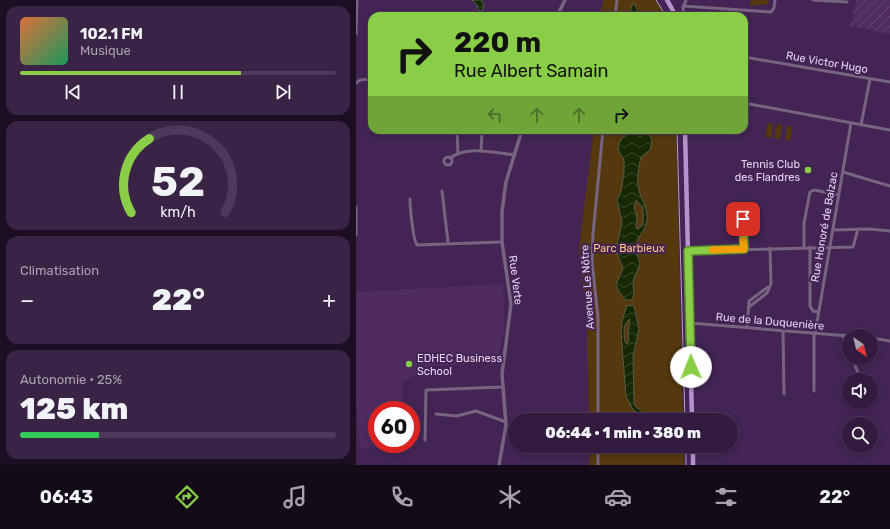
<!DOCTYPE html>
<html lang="fr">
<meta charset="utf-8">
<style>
body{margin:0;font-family:Rubik,sans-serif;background:#3a2446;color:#f1f3f6;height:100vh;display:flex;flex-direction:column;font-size:15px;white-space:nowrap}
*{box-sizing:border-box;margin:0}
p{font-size:13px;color:#a8a1b0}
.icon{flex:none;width:22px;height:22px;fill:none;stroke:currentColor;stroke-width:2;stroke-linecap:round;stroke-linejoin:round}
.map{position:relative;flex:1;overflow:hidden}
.details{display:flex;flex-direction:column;gap:6px;padding:6px;background:#1c0f23;width:356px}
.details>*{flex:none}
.guide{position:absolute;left:12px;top:12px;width:380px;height:122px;border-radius:12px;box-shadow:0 2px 6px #0003,0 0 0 1px #4d3959;background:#8ace47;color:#111;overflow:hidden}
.needle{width:26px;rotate:145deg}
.controls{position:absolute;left:486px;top:329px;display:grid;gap:8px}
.controls a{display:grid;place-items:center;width:36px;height:36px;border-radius:50%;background:#321b3f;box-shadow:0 2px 6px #0003,0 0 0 1px #4d3959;font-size:20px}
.speed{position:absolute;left:12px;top:401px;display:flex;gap:8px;font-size:20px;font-weight:700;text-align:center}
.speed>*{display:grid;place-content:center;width:52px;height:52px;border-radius:50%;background:#321b3f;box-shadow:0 2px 6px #0003,0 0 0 1px #4d3959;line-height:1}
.speed .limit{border:6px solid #d22;background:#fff;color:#111}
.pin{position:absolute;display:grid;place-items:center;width:34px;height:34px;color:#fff;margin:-17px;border-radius:8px;box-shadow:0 2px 6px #0006}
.me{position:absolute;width:44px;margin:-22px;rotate:359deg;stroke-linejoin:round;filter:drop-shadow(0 0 3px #0008)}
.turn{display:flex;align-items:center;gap:14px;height:84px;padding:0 20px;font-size:18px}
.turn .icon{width:52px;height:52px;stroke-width:2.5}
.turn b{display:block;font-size:28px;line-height:34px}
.lanes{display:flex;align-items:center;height:38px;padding:0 20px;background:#0003;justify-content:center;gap:20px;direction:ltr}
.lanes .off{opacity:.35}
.big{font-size:30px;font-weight:800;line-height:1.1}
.details .card{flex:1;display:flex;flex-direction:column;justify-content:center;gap:6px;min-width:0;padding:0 14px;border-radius:12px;background:#3a2446}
.details .dial{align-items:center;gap:0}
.dial svg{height:104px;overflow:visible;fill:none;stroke:#4d3959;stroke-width:7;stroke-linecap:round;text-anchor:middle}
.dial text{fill:#f1f3f6;stroke:none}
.song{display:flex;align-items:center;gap:12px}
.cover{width:48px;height:48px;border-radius:6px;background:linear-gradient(135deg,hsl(20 70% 55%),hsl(150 70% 35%))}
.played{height:4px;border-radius:2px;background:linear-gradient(90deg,#8ace47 70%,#4d3959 70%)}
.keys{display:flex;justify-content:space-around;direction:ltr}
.heat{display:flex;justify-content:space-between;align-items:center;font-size:22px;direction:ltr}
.charge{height:6px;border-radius:3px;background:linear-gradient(90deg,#34c759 25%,#4d3959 0)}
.trip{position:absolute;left:152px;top:413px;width:230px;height:40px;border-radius:20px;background:#321b3f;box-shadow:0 2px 6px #0003,0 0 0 1px #4d3959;font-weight:800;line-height:40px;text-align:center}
.menu{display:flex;height:64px;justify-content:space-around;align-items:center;background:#140b19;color:#a8a1b0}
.menu .icon{width:28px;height:28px}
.menu .on{color:#8ace47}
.menu b{font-size:18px;color:#f1f3f6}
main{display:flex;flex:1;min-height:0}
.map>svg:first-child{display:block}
</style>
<main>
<section class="details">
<div class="card">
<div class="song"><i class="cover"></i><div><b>102.1 FM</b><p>Musique</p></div></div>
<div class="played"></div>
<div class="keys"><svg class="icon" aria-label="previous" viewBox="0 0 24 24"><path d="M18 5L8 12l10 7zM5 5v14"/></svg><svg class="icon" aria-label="pause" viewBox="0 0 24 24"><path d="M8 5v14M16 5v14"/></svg><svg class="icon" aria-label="next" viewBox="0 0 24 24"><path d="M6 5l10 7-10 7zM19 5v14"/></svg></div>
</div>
<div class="card dial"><svg viewBox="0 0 100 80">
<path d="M14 69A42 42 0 1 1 86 69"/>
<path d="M14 69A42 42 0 0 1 28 12" stroke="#8ace47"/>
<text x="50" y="56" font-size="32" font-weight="700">52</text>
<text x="50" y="72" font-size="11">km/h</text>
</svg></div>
<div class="card"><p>Climatisation</p>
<div class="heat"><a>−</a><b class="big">22°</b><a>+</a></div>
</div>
<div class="card"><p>Autonomie · 25%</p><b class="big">125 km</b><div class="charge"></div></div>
</section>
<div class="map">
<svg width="534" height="465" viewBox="0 0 534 465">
<defs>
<pattern id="industrial-furrows" width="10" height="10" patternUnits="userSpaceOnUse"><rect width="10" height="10" fill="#4e2b61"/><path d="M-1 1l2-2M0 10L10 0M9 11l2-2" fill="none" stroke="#674978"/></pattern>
<pattern id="water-waves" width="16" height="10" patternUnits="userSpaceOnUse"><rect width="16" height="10" fill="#172904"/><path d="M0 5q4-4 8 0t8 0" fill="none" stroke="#394729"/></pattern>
</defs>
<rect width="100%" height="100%" fill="#432454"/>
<path fill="#4e2b61" d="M147,284L149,328L141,362L69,367L58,376L46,382L47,410H21V444H48L4,448L0,401V292Z"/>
<path fill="url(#industrial-furrows)" d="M500,0H534V34L494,26Z"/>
<g fill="#55380e">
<path d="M247,0H300L309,16H244Z"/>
<path d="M394,0H413L412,4L394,6Z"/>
<path d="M412,123L417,124L415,138L409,137Z"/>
<path d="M421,124L426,125L424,139L418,138Z"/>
<path d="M431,126L437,127L434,141L429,140Z"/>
<path d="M238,130H320L327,420H233L231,326L223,247Z"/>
<path d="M234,446H327L328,465H233Z"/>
</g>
<g fill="url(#water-waves)" stroke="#545c4b" fill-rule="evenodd">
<path d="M116,0H125L128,5L126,11L122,10L121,5Z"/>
<path d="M279,4L282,12L280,16H273L276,5Z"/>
<path d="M272,130H290L296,140L294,150L285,157C283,166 281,176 282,185C283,198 293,207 291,221C289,231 282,236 279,246L284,264L277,281L278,294L276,300H270L263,292L260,284L267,269L260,250L266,222L261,200L265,191L268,173V160L263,152L262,145ZM280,200L287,208V224L282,229L280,228L281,216L278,208Z"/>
<path d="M271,305L278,306L283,329L277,356L278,402L279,406L289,414L280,412L276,408L270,396L265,333L266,321ZM274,319L272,335L273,341L271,344L269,342C268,334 266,324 274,319Z"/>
</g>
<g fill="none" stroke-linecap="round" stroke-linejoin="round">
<g stroke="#766481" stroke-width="3">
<path d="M457,0L491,2"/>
<path d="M327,6L415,12L418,8L419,0"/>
<path d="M259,16L261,0"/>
<path d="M328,16L327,8L330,0"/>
<path d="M0,34L1,0"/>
<path d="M388,57L534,82"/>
<path d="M0,83L4,80L16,79"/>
<path d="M388,103L534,130"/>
<path d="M505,125L514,79"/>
<path d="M101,130L102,154"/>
<path d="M125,151L126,130"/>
<circle cx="92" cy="161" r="4"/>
<path d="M94,158C112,145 139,153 159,155"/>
<path d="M487,172L534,186"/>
<path d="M86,191L92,242"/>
<path d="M54,199C54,207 57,240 61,245L146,242"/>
<path d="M0,207V235"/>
<path d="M477,230L514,229L534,231"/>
<path d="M454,247V306L457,311L462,312"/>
<path d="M448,248V223L454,192L458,190L483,195"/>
<path d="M388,249L387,222L389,210"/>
<path d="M332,251L497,247L502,229"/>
<path d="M393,307L411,293L415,284L414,248"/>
<path d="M334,323L493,336"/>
<path d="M391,327L393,301L412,287"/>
<path d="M427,330L428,394"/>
<path d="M459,334L495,123"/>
<path d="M487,335L493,351"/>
<path d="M515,338L534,341"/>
<path d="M496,358L503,375"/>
<path d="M458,391V334"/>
<path d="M80,414L101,416L120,411L150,422"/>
<path d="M242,420V317L236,262L237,234L247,130"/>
<path d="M69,440L70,390L147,387"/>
<path d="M242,446V465"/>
</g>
<g stroke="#766481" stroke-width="3.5">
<path d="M201,16L209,0"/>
<path d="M143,465L150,425L146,374L155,304L146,242V211L150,182L166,130"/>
</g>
<g stroke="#b793cd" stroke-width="4.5">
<path d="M311,0L320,16"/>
<path d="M329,130L336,420"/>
<path d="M337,446V465"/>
</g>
<g stroke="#b7a2c4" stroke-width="1">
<path d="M300,0L310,16"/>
<path d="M321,130L329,420"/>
<path d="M330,446V465"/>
</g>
</g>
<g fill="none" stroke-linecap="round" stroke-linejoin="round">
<defs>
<path id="route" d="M335,367L332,251L388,249L387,219"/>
</defs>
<use href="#route" stroke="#5a862e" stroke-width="10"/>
<use href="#route" stroke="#8ace47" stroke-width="7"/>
<path stroke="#f59e0b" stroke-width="7" d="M356,250L388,249L387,240"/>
</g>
<g fill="#8ace47" stroke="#432454" stroke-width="1.5">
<circle cx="452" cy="170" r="4"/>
<circle cx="53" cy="364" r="4"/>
</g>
<g text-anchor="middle" stroke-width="4" stroke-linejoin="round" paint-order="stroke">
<g font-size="11" fill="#e4d3f0" stroke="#432454">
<text transform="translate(471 62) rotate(10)" y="4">Rue Victor Hugo</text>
<text transform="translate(468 227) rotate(-80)" y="4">Rue Honoré de Balzac</text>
<text transform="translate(160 280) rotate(83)" y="4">Rue Verte</text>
<text transform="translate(231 287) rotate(-94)" y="4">Avenue Le Nôtre</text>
<text transform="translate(414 321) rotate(5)" y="4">Rue de la Duquenière</text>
</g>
<g font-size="11" fill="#e4d3f0" stroke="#432454" text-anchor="end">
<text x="444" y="168">Tennis Club<tspan x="444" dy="13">des Flandres</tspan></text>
<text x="61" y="362" text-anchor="start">EDHEC Business<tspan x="61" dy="13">School</tspan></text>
</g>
<g font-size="11" fill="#fcc37b" stroke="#432454">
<text x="273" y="252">Parc Barbieux</text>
</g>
</g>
</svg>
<div class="controls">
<a><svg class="needle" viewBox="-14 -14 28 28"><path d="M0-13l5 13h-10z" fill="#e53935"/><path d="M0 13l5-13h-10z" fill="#a8a1b0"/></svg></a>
<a><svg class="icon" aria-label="sound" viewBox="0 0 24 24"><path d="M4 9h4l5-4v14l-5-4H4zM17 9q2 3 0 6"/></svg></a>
<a><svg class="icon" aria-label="search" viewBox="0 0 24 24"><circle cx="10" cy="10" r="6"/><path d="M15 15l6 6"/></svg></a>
</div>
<div class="speed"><div class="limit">60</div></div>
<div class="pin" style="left:387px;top:219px;background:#d93025"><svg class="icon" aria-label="arrive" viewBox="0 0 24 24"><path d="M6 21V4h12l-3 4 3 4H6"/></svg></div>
<svg class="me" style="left:335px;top:367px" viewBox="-20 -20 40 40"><circle r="19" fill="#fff"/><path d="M0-13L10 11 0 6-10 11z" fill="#8ace47"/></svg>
<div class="trip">06:44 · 1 min · 380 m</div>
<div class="guide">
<div class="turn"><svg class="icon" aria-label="right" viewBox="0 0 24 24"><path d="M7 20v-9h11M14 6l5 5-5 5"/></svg><div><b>220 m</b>Rue Albert Samain</div></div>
<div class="lanes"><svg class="icon off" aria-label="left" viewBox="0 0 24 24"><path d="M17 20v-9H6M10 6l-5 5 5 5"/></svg><svg class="icon off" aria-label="ahead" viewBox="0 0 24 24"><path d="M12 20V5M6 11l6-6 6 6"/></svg><svg class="icon off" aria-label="ahead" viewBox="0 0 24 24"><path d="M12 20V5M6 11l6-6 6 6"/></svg><svg class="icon" aria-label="right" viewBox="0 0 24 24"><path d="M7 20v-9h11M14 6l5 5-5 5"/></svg></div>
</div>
</div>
</main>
<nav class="menu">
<b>06:43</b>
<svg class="icon on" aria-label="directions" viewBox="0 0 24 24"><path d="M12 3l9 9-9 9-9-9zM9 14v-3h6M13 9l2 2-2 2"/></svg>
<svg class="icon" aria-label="music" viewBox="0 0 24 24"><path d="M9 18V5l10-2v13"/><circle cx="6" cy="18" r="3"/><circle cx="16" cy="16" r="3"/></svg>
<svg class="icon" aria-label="phone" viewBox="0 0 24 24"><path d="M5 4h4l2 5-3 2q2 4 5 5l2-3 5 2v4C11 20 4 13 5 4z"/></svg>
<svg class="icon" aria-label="climate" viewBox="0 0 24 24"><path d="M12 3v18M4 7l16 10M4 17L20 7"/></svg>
<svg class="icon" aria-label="car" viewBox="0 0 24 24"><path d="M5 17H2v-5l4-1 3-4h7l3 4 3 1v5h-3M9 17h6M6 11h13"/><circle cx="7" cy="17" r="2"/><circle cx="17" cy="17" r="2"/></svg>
<svg class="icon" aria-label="filters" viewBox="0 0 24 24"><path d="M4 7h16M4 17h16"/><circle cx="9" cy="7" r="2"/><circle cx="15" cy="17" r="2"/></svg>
<b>22°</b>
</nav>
